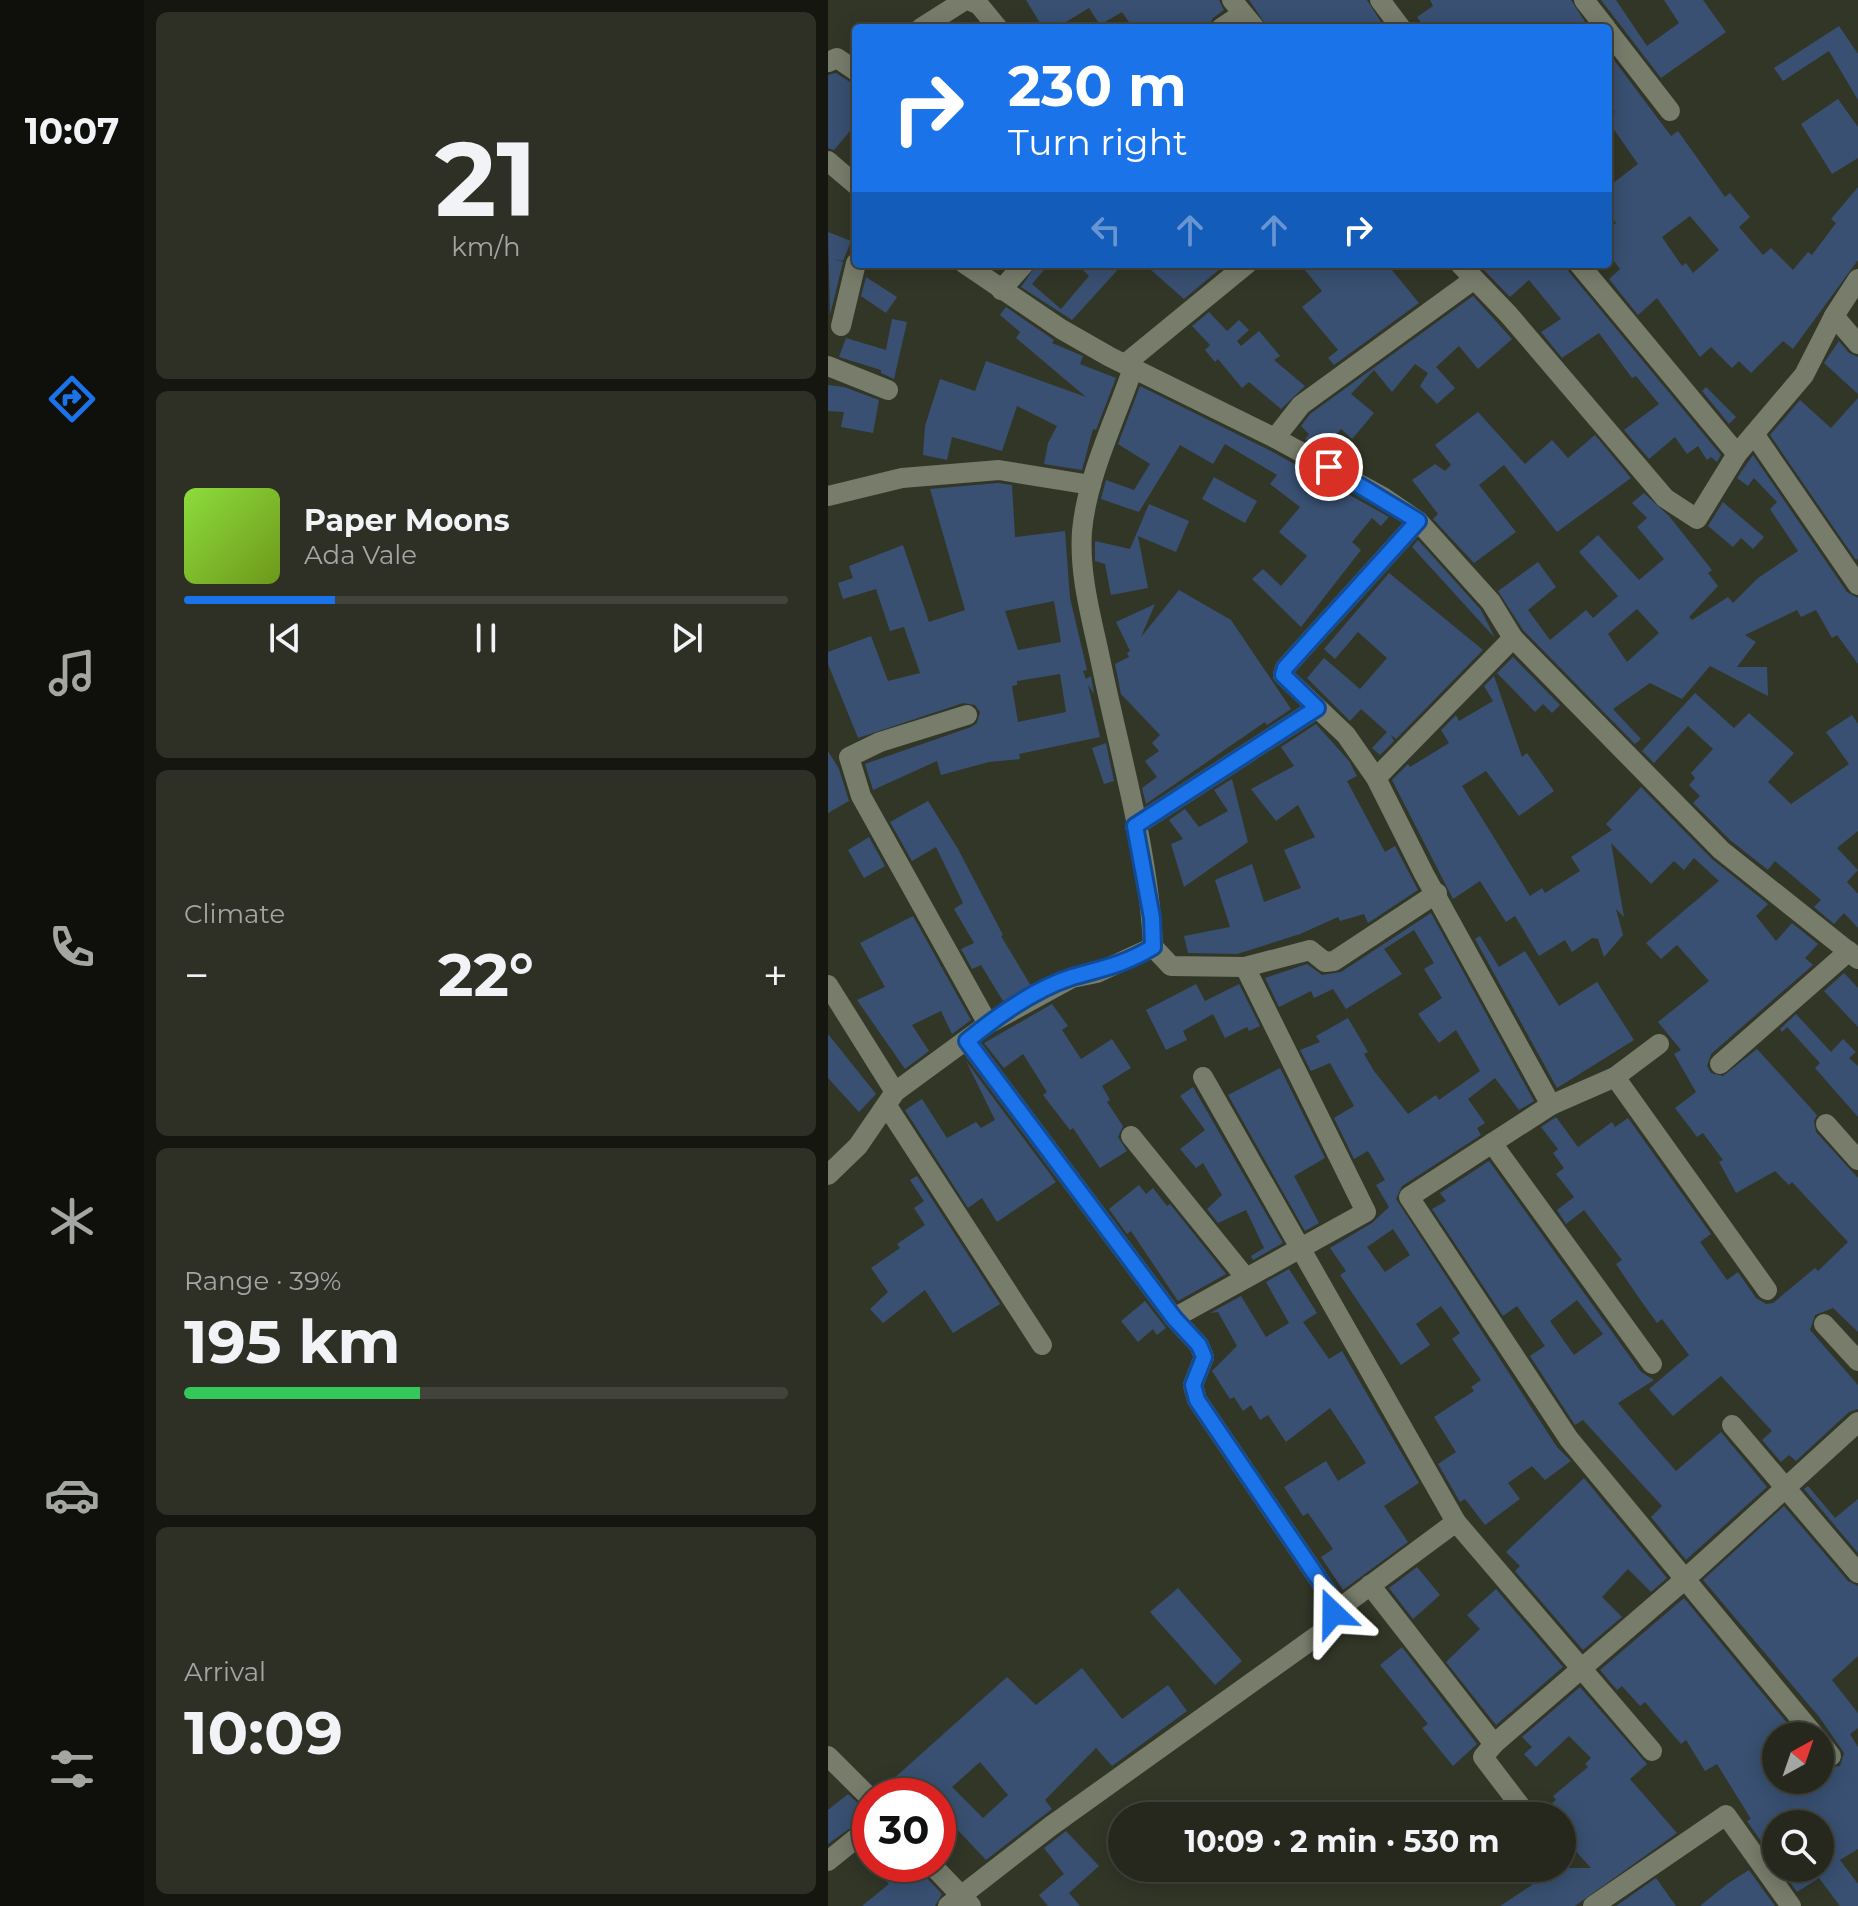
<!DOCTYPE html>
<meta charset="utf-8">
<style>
body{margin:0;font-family:Montserrat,sans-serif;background:#2e3026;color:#f1f3f6;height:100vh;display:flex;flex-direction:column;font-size:30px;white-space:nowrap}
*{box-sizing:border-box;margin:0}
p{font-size:26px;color:#a4a6a4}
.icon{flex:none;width:44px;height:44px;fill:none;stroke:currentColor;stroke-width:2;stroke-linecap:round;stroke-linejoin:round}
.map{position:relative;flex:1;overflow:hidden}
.drawer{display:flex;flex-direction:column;gap:12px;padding:12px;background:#151610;width:684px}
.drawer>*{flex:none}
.hud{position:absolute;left:24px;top:24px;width:760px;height:244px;border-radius:8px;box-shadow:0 4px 20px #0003,0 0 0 2px #42443b;background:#1a73e8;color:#fff;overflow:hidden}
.needle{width:52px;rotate:40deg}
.tools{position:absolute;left:934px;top:1722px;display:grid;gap:16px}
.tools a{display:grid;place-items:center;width:72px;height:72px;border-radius:50%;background:#26281d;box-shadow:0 4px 20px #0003,0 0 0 2px #42443b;font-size:40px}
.speed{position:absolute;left:24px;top:1778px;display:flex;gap:16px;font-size:40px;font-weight:700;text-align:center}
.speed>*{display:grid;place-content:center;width:104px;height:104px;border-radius:50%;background:#26281d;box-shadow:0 4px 20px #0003,0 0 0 2px #42443b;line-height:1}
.speed .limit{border:12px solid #d22;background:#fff;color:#111}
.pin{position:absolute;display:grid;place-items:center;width:68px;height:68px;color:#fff;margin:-34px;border:4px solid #fff;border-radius:50%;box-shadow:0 2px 8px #0007}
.me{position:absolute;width:88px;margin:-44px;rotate:337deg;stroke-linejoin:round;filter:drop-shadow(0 0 6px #0008)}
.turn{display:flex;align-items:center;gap:28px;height:168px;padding:0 24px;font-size:36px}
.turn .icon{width:104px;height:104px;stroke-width:2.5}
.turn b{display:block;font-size:56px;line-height:68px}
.lanes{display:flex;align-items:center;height:76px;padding:0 24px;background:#0003;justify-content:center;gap:40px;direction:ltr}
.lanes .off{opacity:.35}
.big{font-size:60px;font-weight:700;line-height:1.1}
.drawer .tile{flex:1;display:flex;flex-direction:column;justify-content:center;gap:12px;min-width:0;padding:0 28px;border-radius:12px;background:#2e3026}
.drawer .dial{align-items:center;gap:0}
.dial b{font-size:104px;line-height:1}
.song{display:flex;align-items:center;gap:24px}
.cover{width:96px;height:96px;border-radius:12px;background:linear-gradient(135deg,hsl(90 70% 55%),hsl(80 70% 35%))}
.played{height:8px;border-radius:4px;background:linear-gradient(90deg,#1a73e8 25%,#42443b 25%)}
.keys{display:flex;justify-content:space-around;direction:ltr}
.heat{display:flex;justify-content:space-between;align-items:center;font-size:44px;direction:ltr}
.charge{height:12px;border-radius:6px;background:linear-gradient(90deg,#34c759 39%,#42443b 0)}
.trip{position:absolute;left:280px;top:1802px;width:468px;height:80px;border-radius:40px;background:#26281d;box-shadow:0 4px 20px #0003,0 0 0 2px #42443b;font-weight:700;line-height:80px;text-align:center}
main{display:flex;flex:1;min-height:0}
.menu{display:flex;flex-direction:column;width:144px;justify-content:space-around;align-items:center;background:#0f100c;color:#a4a6a4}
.menu .icon{width:56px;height:56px}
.menu .selected{color:#1a73e8}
.menu b{font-size:36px;color:#f1f3f6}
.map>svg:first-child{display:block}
</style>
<main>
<nav class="menu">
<b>10:07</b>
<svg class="icon selected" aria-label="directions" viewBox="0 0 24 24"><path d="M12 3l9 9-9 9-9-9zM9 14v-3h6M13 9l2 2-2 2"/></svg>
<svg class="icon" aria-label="music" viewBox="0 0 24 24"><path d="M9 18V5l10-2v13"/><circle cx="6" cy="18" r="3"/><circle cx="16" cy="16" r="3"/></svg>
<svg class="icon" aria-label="phone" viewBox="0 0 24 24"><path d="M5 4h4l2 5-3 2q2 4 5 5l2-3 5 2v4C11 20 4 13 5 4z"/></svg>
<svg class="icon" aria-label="climate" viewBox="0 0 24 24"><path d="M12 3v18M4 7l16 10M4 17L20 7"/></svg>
<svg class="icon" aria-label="car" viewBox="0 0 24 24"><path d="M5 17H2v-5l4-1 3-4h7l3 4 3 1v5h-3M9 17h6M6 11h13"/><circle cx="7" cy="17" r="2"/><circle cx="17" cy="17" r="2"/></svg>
<svg class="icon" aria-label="filters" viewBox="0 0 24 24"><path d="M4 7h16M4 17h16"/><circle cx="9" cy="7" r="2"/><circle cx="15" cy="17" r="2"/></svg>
</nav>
<section class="drawer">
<div class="tile dial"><b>21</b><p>km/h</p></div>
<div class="tile">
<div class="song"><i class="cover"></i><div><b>Paper Moons</b><p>Ada Vale</p></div></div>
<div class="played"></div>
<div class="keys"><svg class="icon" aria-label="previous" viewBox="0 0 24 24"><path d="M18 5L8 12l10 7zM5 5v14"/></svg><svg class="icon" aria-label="pause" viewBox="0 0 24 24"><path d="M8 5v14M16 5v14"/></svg><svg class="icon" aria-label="next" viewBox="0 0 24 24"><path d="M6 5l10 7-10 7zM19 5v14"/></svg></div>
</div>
<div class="tile"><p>Climate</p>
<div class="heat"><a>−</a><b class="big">22°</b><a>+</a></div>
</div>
<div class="tile"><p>Range · 39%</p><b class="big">195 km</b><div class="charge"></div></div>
<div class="tile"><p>Arrival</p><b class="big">10:09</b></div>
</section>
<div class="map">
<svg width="1030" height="1906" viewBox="0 0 1030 1906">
<rect width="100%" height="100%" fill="#323627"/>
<g fill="#395072" fill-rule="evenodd">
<path d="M198,0H391L396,10L385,18L380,28H305L294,12L272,25L261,8L228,28H215Z"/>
<path d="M421,0H539L557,28H440Z"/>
<path d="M602,0H743L761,28H597L589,17L605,6Z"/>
<path d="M773,0H788L819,46L851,23L836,0H875L898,32L833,78Z"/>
<path d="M1011,26L1030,54V100L1001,51L955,81L946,68Z"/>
<path d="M780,52L843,136L850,131L897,197L902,193L922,217L911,227L935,255L943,248L965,270L980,252L984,255L1008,223L1003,219L1030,187V260L965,349L955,341L923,373L911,361L904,368L883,347L872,357L829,298L810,315L781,279L792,269L780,253V229L788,223L780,213V187L810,164L780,121L787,112L780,101ZM862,216L891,250L865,273L858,263L854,266L834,237Z"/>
<path d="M8,73L28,86V124L6,150L0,148V75Z"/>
<path d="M1010,99L1030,127V158L1004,174L973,124Z"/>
<path d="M0,232L23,241L15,261L6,259L15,262L2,315Z"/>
<path d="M209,264H221L204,284L233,309L261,276L249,264H295L244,320L193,287Z"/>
<path d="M316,264H398L356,299Z"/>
<path d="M472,264H559L591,303L506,365L500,358L510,350L474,307L494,291Z"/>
<path d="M650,264H738L741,272L893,455L889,462L883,457L879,460L870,446L859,454L847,437L821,459L796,430L831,404L808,376L804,378L771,333L734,358L713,332L733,319L701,280L682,297Z"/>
<path d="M38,277L69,297L58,313L33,296Z"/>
<path d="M645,296L684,339L650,369L631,346L608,367L627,388L609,404L592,386L600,373L587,364L564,392L546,370L523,394L546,413L524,439L513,429L506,437L502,434L491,447L477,439L481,434L473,426L482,414Z"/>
<path d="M178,307L226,340L224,343L255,356L252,364L288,378L268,430L265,429L254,470L216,464L220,443L229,426L189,406L174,451L124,437L119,460L95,455L97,426L112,379L147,391L158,361L258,397L188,338L192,332L172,315Z"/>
<path d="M381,312L399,331L411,320L421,330L409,341L413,346L431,331L452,356L446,360L477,386L453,409L421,382L414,388L390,359L387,362L377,350L382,345L364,326Z"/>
<path d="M64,319L79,322L66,379L53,373V370L11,357L18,338L58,350Z"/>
<path d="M1011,341L1021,353L1030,357V394L996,363Z"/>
<path d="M0,385L16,387L51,400L45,433L13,427L16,412L0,411Z"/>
<path d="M312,386L441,450L561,517L553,526L544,518L524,542L533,550L473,627L424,579L435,569L453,586L479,556L451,532L472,507L442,484L449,475L397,444L385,464L352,445L311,512L273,499L278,480L306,490L322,464L290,444Z"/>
<path d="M878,387L908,417L901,424L874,391Z"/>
<path d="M1030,398V558L1028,560L942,435L972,400L1003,428Z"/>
<path d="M650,412L697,464L724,440L740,458L767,435L803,478L729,532L676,465L651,485L688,532L646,563L605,519L610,514L584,480L607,464L617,471L623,465L607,445Z"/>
<path d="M925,455L1019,592L1030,598V664L1009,635L1004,638L988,610L973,617L969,610L917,635L928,642L909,667H939L940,696L882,666L854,699L822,683L785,709L813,739L807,744L695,630L670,591L710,562L728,587L700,610L722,640L758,610L765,618L790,596L751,552L770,535L811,580L836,559L809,527L819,518L804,503L816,493L841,516L884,570L880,573L890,586L861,617L864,620L900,597L905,603L930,578L970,551L942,509L949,502L926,478L920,486L909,478ZM809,609L831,633L799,662L780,634Z"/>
<path d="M386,477L429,501L417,523L374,499Z"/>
<path d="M170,483L184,485L187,537L237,531L242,598L259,670L255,671L258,679L263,676L266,694L260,685L272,737L191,754L192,759L161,762L113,775L109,761L45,790L37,764L143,727L149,723L152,712L147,705L135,703L30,738L0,664V652L43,636L60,681L92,673L76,627L62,631L48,589L15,599L10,583L25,578L21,566L75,545L101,622L137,610L102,489ZM226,601L233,642L190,650L177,611ZM232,674L238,712L190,722L184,686L189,685V681Z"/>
<path d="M895,502L936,537L925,549L913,538L905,547L880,526Z"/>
<path d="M321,504L361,521L348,552L310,536L320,588L283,595L277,564L267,561V541L302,549Z"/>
<path d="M590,540L653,610L667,638L584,547Z"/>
<path d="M561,573L655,650L568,739L563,735L566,741L552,755L544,748L559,732L533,709L522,721L479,678L496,658L532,689L559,658L530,632L507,659L496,649Z"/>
<path d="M351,590L403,620L463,709L439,725L437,722L318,804L314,788L329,777L317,761L331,751L324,743L332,735L293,694L287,664L301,657L299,653L302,651L288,622L327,604L313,637Z"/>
<path d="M685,657L732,705L724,713L715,704L707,712L669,673Z"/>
<path d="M666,676L694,757L699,753L726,791L691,816L658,771L634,786L702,896L714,888L717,893L752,871L743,857L784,830L778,824L813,787L884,859L940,904L928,916L948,941L964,923L990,944L977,958L985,965L883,1054L879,1066L883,1073L895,1076L929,1049L989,1115L986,1121L988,1132L1030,1178V1332L1005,1308L987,1315L982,1330L1030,1385V1409L1021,1412L968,1461L961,1455L953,1462L934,1440L944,1431L893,1376L845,1416L821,1389L861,1355L834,1319L829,1323L811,1298L788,1264L794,1260L756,1210L738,1224L729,1210L746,1197L728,1174L736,1168L725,1153L730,1149L713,1127L728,1117L750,1147L784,1122L787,1127L800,1118L883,1234L872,1242L899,1280L910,1272L928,1298L938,1304L945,1303L987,1268L990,1271L1020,1242L964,1182L961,1185L947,1171L908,1193L891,1162L895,1160L875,1133L869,1137L847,1108L868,1092L846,1054L853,1050L830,1022L881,981L849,945L833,959L818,943L891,881L866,858L856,870L846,861L823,884L783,843L796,917L788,909L795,935L776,957L770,939L764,938L744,952L737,940L711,956L687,916L678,922L652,881L625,899L564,780L580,764L582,767L621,743L613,730L628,715L631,721L665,701L656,686Z"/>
<path d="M867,693L906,728L921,713L966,753L940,782L963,804L1021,764L998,732L1024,715L1030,724V831L1009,848L1030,870L1019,882L1030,894V928L1016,913L1006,924L986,907L993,900L947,861L940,870L902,840L865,803L872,796L861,785L867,778L863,773L885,749L860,726L826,763L814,751Z"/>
<path d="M488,724L521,761L529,776L519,781L557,852L567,846L590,890L540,923L536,914L512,921L510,917L472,934L409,954L360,953L356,936L402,927L387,880L424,864L436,902L473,888L456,850L487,837L470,805L448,821L423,789L466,766L453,747Z"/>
<path d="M278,743L286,781L276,784L264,748Z"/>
<path d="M0,751L11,769L21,801L0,813Z"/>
<path d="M404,779L420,842L356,887L343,844L355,839L341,820L357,809L371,827L400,811L386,790Z"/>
<path d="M100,801L130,849L175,935L173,936L203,986L175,1001L153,965L144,969L133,949L146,943L126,909L135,903L108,847L84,861L62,822Z"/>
<path d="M41,837L57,866L36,878L20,850Z"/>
<path d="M603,913L706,1101L691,1110L667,1078L640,1099L657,1123L649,1128L653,1135L574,1186L568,1199L729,1447L743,1461L717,1480L704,1466L680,1483L692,1499L657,1525L637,1499L632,1502L610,1464L628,1452L606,1417L646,1391L643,1387L653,1380L624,1339L632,1333L613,1306L588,1324L602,1345L573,1365L512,1275L518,1271L502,1248L544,1223L561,1207L548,1185L557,1180L540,1151L526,1159L506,1118L526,1106L502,1063L483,1071L472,1050L492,1042L488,1036L520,1018L540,1052L536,1054L546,1071L580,1114L608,1095L611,1100L652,1071L628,1030L611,1043L590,1014L614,998L596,969L606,963L586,930L556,949L574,974L518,1009L505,989L486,998L483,991L451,1007L437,978L479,964L494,975L513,972ZM565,1229L582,1255L557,1272L539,1247Z"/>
<path d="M85,916L143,1020L124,1034L113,1011L84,1025L101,1051L77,1069L29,1000L57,987L32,943Z"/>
<path d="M652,936L671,967L697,951L731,1006L769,982L806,1040L729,1088L647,939Z"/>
<path d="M1016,973L1030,988V1027L996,991Z"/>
<path d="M368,984L377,1001L411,984L432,1026L421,1031L419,1027L397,1038L385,1014L355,1031L359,1040L338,1050L318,1010Z"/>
<path d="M224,1004L240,1026L234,1030L253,1059L284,1039L303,1068L274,1086L282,1100L279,1102L295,1126L290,1137L299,1151L272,1168L245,1128L242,1130L215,1095L219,1092L195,1054L176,1068L156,1043Z"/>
<path d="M968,1014L1003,1052L1015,1039L1028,1052L1021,1058L1030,1066V1117L987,1068L992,1063L959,1027L954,1032L952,1029Z"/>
<path d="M0,1034L48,1094L31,1112L0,1078Z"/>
<path d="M138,1061L228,1182L169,1222L154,1198L140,1208L77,1110L94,1099L119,1138L148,1122L153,1128L167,1120Z"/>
<path d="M452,1068L497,1158L466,1176L491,1223L477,1231L400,1095Z"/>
<path d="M365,1087L455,1243L425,1260L423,1256L436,1248L418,1210L390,1223L379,1209L394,1195L375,1163L368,1168L352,1149L377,1130L352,1096Z"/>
<path d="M661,1161L813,1372L826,1380L790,1403L820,1439L848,1471L893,1432L939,1487L858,1560L823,1517L834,1506L755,1420L747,1425L702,1356L717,1346L689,1306L675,1316L604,1209L618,1201L612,1193ZM749,1300L775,1334L746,1355L722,1321Z"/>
<path d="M89,1176L172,1304L125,1333L97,1290L55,1323L42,1309L60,1292L43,1268L72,1248L69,1244L97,1225L86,1208L96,1201L82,1180Z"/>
<path d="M311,1185L318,1194L325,1188L339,1206L342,1204L398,1274L350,1301L303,1231L299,1234L281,1209Z"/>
<path d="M461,1269L489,1313L475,1322L501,1359L514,1351L591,1483L556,1506L580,1542L515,1590L493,1557L505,1549L480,1513L475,1516L456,1487L498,1461L510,1481L538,1463L528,1447L502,1408L458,1442L440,1415L432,1420L423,1405L415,1411L406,1397L402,1399L384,1371L409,1346L390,1312L382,1313L413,1296L438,1337L461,1323L438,1282Z"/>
<path d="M317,1301L338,1328L329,1335L325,1329L310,1342L293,1321Z"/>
<path d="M756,1478L839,1578L823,1592L800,1569L774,1597L794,1617L755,1650L687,1571L692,1566L678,1552Z"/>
<path d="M980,1486L1007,1518L1030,1499V1553L976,1489Z"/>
<path d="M956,1506L1020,1581L1030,1586V1656L1004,1680L1030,1713V1728L1022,1734L1030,1747V1849L1012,1860L1030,1884V1906H1012L991,1878L969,1892L952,1868H992V1824H948V1863L919,1821L923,1819L889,1764L877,1771L858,1740L853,1744L817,1702L812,1706L794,1686L789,1690L772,1670L856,1598L969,1735L948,1736V1780H992V1763L999,1768L1012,1766L1016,1753L992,1718L875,1580Z"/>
<path d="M589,1567L612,1595L585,1619L561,1588Z"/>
<path d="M350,1588L414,1661L387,1685L322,1612Z"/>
<path d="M668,1589L735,1667L668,1725L618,1662L652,1629L639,1615Z"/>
<path d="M574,1647L649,1744L625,1766L594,1728L600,1724L552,1665Z"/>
<path d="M254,1668L294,1719L340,1685L359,1711L284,1766L268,1748L217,1800L224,1809L158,1860L125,1825L110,1839V1796L92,1780L76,1796L62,1782L179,1677L208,1705ZM152,1762L180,1795L155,1818L124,1787Z"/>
<path d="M752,1687L819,1764L802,1779L849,1833L747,1906H672L704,1885L701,1881L719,1868H763L734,1836V1816H713L712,1813L728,1800L725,1796L760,1767L757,1764L763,1758L741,1736L708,1767L696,1754L704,1747L694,1737Z"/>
<path d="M20,1794L42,1814L0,1844V1810Z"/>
<path d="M238,1831L271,1866L241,1893L252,1906H220L211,1895L236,1874L216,1848Z"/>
<path d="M43,1864H90L94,1873L114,1894L107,1906H34L61,1884Z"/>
<path d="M921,1870L947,1906H872L899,1884Z"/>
<path d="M828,1878L848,1906H788Z"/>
</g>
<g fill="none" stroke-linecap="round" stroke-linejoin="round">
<g stroke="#777c6b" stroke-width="20">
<path d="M140,0L151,5L170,28"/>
<path d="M404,0L427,28"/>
<path d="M552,0L573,28"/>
<path d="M756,0L778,28"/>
<path d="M93,28L137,0"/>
<path d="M393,28L414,14"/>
<path d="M780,31L842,111"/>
<path d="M0,62L9,58L28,71"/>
<path d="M0,161L28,185"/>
<path d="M137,264L233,329L282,357L447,438L555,497L590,521L663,602L685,638L893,850L1030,959"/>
<path d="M632,264L681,315L837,498L869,519L909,454L976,375L1006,316L1030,279"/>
<path d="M751,264L909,454"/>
<path d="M173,290L196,264"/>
<path d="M1006,316L1030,344"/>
<path d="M13,326L28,263"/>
<path d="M297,364L419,264"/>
<path d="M0,366L60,390"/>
<path d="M305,368C287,421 259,476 254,531C251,574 263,616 272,658C291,752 321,850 325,947L343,966L417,967L482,950L497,962L506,961L609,893"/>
<path d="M926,434L1030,585"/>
<path d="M447,438L473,405L645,280"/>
<path d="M0,496L74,478L171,470L263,485"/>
<path d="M590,521L457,668L455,675L518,735L548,778L596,874L723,1105"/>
<path d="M139,715L52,742L21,757L33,796L160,1024"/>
<path d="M548,778L685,638"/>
<path d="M307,826L489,708"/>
<path d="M0,985L67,1092"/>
<path d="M831,1044L787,1077L723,1105L581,1197L741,1439L987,1736"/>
<path d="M892,1064L1021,951"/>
<path d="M375,1077L628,1522"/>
<path d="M787,1077L939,1290"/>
<path d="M59,1106L214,1345"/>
<path d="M998,1124L1030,1160"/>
<path d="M303,1136L418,1278"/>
<path d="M664,1143L824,1364"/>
<path d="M0,1175L30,1146L67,1092L160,1024L244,978L269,973L325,947"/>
<path d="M346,1318L538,1212L417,967"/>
<path d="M996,1324L1030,1361"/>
<path d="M904,1425L1030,1573"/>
<path d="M542,1585L666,1744L855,1581L1030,1422"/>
<path d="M505,1613L628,1522L824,1751"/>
<path d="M992,1742L1003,1756"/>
<path d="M666,1744L655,1757L700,1816"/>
<path d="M0,1756L42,1798"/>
<path d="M0,1861L42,1827"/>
<path d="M103,1864L143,1906"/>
<path d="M692,1869L693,1868"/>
<path d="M120,1906L223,1826L493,1633L505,1613L500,1593L369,1400L365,1385L376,1357L371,1345L346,1318L139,1041"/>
<path d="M765,1906L898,1815L963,1906"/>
</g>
</g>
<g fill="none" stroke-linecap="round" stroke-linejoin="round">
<defs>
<path id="route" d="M501,467L590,521L457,668L455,675L489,708L307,826L324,918L325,947C295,965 276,968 244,977C207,989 169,1016 139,1041L346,1318L371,1345L376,1357L365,1385L369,1400L500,1593L505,1613"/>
</defs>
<use href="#route" stroke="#114b97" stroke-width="20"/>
<use href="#route" stroke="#1a73e8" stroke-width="14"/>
</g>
</svg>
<div class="tools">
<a><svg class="needle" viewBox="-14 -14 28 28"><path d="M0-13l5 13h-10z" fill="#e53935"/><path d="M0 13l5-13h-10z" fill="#a4a6a4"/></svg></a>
<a><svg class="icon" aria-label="search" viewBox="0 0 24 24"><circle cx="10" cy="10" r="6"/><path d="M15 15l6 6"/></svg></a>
</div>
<div class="speed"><div class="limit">30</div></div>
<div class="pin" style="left:501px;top:467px;background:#d93025"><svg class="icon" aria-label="arrive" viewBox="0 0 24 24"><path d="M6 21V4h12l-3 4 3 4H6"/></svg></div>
<svg class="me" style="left:505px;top:1613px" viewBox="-20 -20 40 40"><path d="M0-17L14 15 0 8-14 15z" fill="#1a73e8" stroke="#fff" stroke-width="4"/></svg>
<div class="trip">10:09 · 2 min · 530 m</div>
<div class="hud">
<div class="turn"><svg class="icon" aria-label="right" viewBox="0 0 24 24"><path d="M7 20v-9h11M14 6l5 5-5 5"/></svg><div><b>230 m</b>Turn right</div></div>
<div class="lanes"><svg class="icon off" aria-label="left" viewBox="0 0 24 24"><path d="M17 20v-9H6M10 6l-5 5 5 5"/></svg><svg class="icon off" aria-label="ahead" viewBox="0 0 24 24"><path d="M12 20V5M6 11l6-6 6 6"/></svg><svg class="icon off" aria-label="ahead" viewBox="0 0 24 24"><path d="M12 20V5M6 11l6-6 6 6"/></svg><svg class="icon" aria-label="right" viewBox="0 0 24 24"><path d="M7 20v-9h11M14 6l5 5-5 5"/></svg></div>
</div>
</div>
</main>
